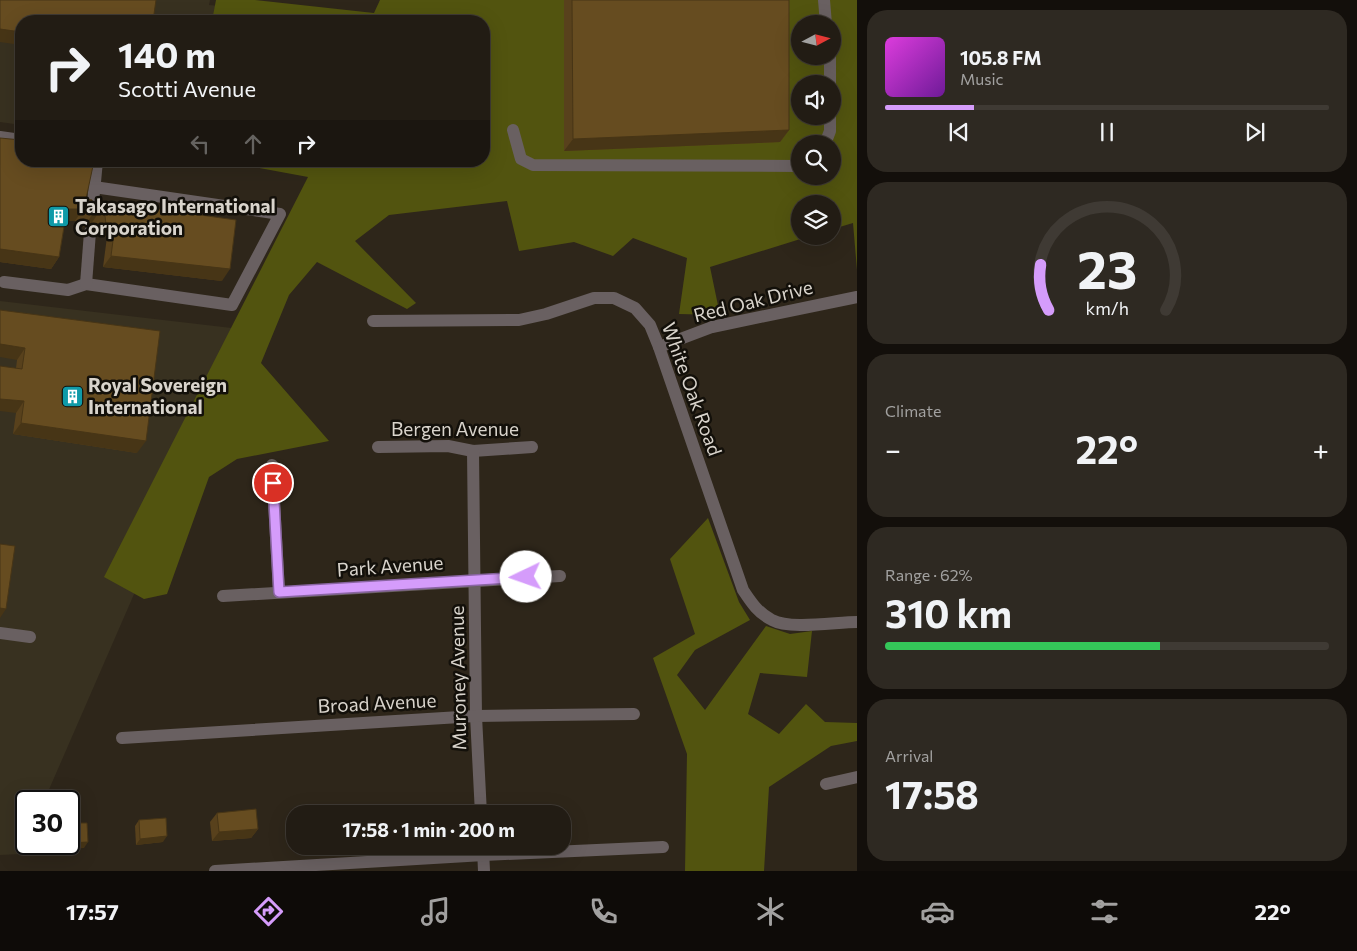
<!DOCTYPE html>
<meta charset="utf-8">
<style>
body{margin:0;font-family:Commissioner,sans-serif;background:#2e2922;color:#f1f3f6;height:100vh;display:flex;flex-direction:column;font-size:19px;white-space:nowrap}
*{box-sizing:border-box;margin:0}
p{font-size:16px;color:#a2a1a0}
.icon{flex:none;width:28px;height:28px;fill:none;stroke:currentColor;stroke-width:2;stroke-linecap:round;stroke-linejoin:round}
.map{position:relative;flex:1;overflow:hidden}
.panel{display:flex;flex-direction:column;gap:10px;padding:10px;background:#130f0b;width:500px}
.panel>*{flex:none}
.top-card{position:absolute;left:15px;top:15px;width:475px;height:152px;border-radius:20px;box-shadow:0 5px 20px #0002,0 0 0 1px #3f3a34;background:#221c14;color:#f1f3f6;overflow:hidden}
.needle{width:32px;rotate:83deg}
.buttons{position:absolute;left:791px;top:15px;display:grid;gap:10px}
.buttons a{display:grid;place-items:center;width:50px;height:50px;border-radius:50%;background:#221c14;box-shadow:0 5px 20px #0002,0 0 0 1px #3f3a34;font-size:25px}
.speed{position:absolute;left:15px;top:790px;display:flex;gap:10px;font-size:25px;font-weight:700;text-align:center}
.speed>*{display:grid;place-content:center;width:65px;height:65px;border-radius:50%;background:#221c14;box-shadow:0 5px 20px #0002,0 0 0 1px #3f3a34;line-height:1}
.speed .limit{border:2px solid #111;border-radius:8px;background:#fff;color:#111}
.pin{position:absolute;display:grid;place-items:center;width:42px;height:42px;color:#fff;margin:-21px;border:2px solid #fff;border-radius:50%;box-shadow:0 1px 5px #0007}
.me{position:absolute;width:55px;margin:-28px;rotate:267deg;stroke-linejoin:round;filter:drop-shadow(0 0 4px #0008)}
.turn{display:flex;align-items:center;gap:18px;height:105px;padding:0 20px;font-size:22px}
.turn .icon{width:65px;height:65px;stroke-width:2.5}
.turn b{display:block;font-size:35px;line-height:42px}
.lanes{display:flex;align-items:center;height:48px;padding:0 20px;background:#0003;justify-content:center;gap:25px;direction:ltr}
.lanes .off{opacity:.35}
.big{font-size:38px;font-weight:700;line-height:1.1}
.panel .widget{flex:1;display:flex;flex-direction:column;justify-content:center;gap:8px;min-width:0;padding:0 18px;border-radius:20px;background:#2e2922}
.panel .dial{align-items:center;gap:0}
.dial svg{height:130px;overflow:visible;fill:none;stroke:#3f3a34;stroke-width:7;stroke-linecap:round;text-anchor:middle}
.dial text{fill:#f1f3f6;stroke:none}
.song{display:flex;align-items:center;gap:15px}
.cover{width:60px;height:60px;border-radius:8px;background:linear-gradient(135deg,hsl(300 70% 55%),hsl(280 70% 35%))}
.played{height:5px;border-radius:2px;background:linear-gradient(90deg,#d59cfb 20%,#3f3a34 20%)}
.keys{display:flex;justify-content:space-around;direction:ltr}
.heat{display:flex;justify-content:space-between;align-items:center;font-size:28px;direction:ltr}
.charge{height:8px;border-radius:4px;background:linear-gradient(90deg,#34c759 62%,#3f3a34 0)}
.trip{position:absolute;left:286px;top:805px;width:285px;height:50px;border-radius:20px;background:#221c14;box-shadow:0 5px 20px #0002,0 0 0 1px #3f3a34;font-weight:700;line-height:50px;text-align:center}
.tabs{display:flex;height:80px;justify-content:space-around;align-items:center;background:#0e0b08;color:#a2a1a0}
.tabs .icon{width:35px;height:35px}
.tabs .current{color:#d59cfb}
.tabs b{font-size:22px;color:#f1f3f6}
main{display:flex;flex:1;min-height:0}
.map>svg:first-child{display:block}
</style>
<main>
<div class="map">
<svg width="857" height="871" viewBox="0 0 857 871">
<rect width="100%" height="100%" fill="#2e261a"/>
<g fill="#383120">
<path d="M0,0H210L209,5L383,21H21V125L0,122Z"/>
<path d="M0,301L249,330L44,801H26V842L21,854L0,855Z"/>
</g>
<g fill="#52540f" fill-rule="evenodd">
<path d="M216,0H255L374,13L380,0H857V270L853,223L833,229L832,204H800V236H810L710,267L720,315L679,314L687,258L633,238L613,256L574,242L519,251L507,201L389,215L355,241L416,303L407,309L317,262L289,295L261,363L329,441L237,459L209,477L167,594L144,599L104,577L308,177L221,161H484V21H212ZM800,24H832V56H800ZM800,84H832V116H800ZM800,144H832V176H800Z"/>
<path d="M708,518L739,602L750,620L695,650L677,675L705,710L766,626L790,634L812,631L807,677L760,673L748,714L779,734L806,704L825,722L857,723V741L831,746L769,787L764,871H685L687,754L653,658L695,634L670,559Z"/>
</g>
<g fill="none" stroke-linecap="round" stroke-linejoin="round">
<g stroke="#696061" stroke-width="12">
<path d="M824,0L826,24"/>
<path d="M830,84V56"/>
<path d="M513,130L521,159L533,165L800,166"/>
<path d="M0,137L21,140"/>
<path d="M825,144L830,131V116"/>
<path d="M92,213L97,161"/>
<path d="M4,282L68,290L86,284L232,305L280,214L94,187"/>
<path d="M86,284L90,232"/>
<path d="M373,321L519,320L546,314L594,298H614L635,308L650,325L659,347L743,590C751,602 758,613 772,620C790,630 836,622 857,622"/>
<path d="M659,347L712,327L857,297"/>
<path d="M378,447L448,446L473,451L532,447"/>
<path d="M473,451L476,716L481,814"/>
<path d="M272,465L279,592"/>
<path d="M223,596L560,576"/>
<path d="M0,633L30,637"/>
<path d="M122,738L476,716L634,714"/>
<path d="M826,784L857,777"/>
<path d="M483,849L484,871"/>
<path d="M215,871L484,855L663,847"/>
</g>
</g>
<g fill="#58411c">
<path d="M564,0H789V130L780,142L564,151Z"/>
<path d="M86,199L99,209L222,281L103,267L107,237L98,235L97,228L91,224L84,227L75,221H65L59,257L51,269L0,262Z"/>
<path d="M0,310L137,453L13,434L16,413V368L17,360Z"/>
<path d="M217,813L258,829L251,838L212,841L210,822Z"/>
<path d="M139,820L163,842L136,845L135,826Z"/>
<path d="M57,844H69L84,848L57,849Z"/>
</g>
<g fill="#473516">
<path d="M68,15L114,21H64Z"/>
<path d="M0,29L21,32V45L0,42Z"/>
<path d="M789,130L780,142L564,151L573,139Z"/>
<path d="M67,209H83L75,221H59Z"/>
<path d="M99,212L91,224L84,227L92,215Z"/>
<path d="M106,224L115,225L107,237L98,235Z"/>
<path d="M0,249L59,257L51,269L0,262Z"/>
<path d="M111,256L230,269L222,281L103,267Z"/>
<path d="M0,344L25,348L17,360L0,357Z"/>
<path d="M0,399L24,401L16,413L0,411Z"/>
<path d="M21,423L146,441L137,453L13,434Z"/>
<path d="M0,608L6,609L0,618Z"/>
<path d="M258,829L251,838L212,841L219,832Z"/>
<path d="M167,836L163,842L136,845L140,839Z"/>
<path d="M88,842L84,848L57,849L61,844Z"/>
</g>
<g fill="#664c20" stroke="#473516">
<path d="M0,0H156L153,21H156H114L68,15L67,21H21V32L0,29Z"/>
<path d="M572,0H789V130L573,139Z"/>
<path d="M0,138L21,140V161H94L86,199L92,200L93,205L99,209L104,208L108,202L236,220L230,269L111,256L115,225L106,224L105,216L99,212L92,215L83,209H67L59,257L0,249Z"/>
<path d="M0,310L160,331L146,441L21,423L24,401L0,399V366L22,369L25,348L0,344Z"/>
<path d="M0,544L15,546L6,609L0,608Z"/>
<path d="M256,809L258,829L219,832L217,813Z"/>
<path d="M166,818L167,836L140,839L139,820Z"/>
<path d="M69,823H87L88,842L69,843Z"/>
</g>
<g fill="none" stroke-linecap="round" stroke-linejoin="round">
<defs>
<path id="route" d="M273,483L279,592L526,577"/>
</defs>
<use href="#route" stroke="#8a65a3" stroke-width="12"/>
<use href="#route" stroke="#d59cfb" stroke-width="9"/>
</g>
<defs>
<symbol id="building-square" viewBox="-11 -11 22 22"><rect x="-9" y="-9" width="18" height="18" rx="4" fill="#0f9aa8" stroke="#13100a"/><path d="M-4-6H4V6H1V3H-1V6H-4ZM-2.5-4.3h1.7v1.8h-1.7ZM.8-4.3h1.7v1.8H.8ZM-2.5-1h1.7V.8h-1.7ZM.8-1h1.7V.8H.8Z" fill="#fff"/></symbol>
</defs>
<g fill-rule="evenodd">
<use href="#building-square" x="46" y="204" width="25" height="25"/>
<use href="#building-square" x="60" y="384" width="25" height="25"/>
</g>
<g text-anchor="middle" stroke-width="5" stroke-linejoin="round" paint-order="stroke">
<g font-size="19" font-weight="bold" fill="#d9d4cc" stroke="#13100a" text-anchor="start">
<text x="75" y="213">Takasago International<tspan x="75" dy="22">Corporation</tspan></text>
<text x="88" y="392">Royal Sovereign<tspan x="88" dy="22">International</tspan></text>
</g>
<g font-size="19" fill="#d9d4cc" stroke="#13100a">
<text transform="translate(753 301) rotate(-14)" y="7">Red Oak Drive</text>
<text transform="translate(692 389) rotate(70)" y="7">White Oak Road</text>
<text x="455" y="436">Bergen Avenue</text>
<text transform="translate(390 566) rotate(-4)" y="7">Park Avenue</text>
<text transform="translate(458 678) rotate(-91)" y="7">Muroney Avenue</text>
<text transform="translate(377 703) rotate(-3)" y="7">Broad Avenue</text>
</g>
</g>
</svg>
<div class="buttons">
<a><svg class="needle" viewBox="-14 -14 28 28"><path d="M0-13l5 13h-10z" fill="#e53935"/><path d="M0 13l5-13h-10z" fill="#a2a1a0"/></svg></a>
<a><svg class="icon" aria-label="sound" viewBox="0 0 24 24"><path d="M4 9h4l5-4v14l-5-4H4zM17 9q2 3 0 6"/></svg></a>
<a><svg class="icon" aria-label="search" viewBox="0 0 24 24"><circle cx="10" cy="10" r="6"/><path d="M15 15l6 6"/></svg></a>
<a><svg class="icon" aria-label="layers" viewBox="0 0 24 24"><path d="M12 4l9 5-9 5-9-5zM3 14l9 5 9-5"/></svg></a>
</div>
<div class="speed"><div class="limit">30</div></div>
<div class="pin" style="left:273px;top:483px;background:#d93025"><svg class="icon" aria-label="arrive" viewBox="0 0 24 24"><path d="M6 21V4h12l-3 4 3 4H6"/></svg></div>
<svg class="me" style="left:526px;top:577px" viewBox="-20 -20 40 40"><circle r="19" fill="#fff"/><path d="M0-13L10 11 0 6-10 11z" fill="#d59cfb"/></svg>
<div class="trip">17:58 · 1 min · 200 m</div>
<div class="top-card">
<div class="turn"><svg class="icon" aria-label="right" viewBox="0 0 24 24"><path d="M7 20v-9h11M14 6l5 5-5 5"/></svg><div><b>140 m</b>Scotti Avenue</div></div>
<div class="lanes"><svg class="icon off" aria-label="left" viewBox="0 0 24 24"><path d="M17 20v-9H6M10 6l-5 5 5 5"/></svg><svg class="icon off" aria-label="ahead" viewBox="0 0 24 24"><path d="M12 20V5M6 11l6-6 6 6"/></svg><svg class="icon" aria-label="right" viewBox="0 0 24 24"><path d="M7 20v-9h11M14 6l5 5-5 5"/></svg></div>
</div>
</div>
<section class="panel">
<div class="widget">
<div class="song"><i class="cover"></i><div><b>105.8 FM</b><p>Music</p></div></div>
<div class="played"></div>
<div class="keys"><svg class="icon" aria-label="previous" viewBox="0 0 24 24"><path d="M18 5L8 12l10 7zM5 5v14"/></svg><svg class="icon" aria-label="pause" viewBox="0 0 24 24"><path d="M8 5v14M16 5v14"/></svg><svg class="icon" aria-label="next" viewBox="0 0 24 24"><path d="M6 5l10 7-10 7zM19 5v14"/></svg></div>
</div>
<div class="widget dial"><svg viewBox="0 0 100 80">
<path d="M14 69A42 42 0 1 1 86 69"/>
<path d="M14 69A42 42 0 0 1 9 41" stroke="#d59cfb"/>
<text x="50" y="56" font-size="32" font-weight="700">23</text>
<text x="50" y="72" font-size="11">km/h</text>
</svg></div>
<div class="widget"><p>Climate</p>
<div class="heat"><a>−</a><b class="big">22°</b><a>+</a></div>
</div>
<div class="widget"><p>Range · 62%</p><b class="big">310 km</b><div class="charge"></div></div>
<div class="widget"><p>Arrival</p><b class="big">17:58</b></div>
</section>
</main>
<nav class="tabs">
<b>17:57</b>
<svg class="icon current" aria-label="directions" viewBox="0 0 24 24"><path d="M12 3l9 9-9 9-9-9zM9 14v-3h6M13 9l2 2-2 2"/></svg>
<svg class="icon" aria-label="music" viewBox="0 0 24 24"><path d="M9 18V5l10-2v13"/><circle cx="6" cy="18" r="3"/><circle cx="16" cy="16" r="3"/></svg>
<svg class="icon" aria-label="phone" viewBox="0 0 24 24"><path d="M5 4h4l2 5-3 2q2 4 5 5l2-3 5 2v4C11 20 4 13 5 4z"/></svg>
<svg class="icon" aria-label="climate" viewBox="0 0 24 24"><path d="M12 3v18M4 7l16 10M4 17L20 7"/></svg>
<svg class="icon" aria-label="car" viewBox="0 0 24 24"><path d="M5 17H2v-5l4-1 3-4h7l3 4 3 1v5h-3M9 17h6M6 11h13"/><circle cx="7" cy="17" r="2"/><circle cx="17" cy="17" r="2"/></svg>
<svg class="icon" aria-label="filters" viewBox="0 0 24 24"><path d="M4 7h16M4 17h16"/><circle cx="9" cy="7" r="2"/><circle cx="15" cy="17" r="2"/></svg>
<b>22°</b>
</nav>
